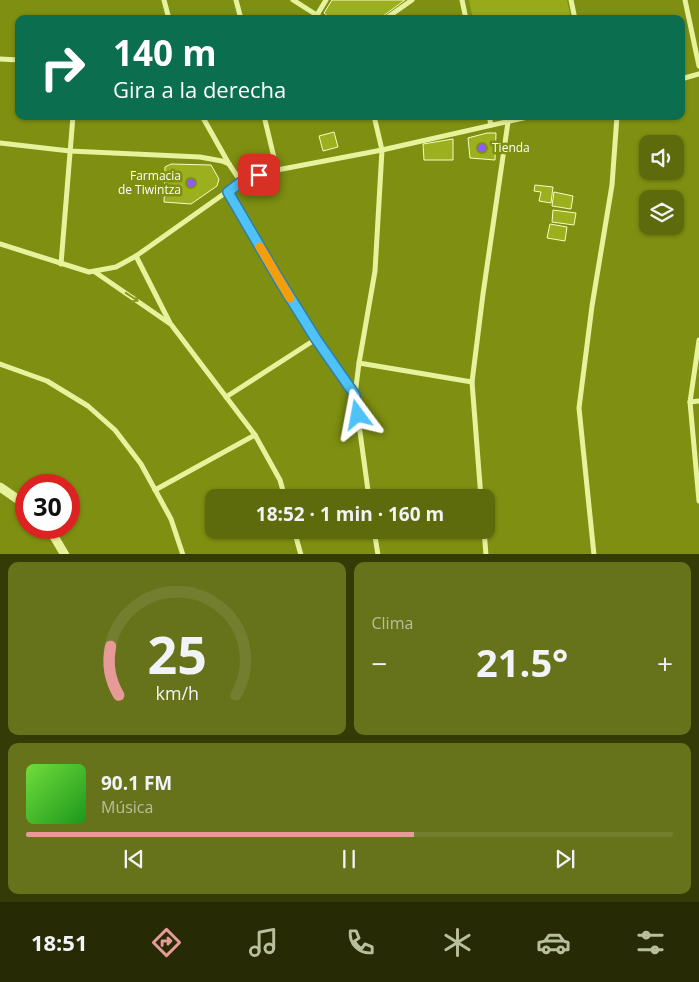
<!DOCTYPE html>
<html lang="es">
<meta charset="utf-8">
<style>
body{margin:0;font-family:"Open Sans",sans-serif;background:#67731b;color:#f1f3f6;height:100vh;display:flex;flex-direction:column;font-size:19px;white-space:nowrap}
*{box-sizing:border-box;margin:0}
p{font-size:16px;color:#b9bf9d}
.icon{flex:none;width:28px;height:28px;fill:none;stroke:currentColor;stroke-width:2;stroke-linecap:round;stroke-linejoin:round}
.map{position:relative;height:554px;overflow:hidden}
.drawer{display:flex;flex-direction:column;gap:8px;padding:8px;background:#343b07;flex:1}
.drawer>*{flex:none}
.guide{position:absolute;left:15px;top:15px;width:670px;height:105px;border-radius:10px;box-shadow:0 1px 4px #0004;background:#0b6e4f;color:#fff;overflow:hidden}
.controls{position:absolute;left:639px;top:135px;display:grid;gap:10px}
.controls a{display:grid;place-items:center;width:45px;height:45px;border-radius:10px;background:#5e6b0d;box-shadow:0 1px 4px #0004;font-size:25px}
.speed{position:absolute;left:15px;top:474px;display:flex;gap:10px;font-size:25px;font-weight:700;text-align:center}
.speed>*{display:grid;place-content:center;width:65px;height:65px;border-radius:50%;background:#5e6b0d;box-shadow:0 1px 4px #0004;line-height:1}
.speed .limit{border:8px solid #d22;background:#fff;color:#111}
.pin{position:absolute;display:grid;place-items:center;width:42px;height:42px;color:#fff;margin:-21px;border-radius:10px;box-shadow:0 2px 8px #0006}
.me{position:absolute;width:55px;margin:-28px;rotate:347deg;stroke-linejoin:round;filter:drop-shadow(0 0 4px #0008)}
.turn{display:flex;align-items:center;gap:18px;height:105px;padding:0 15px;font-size:22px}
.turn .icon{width:65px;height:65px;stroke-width:2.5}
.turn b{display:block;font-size:35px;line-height:42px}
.big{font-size:38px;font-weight:700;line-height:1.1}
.drawer .widget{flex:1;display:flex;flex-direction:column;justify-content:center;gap:8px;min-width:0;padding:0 18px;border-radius:10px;background:#67731b}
.drawer .dial{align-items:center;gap:0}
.dial svg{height:130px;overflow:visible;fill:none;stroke:#737e2e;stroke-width:7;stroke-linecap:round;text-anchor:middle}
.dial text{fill:#f1f3f6;stroke:none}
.song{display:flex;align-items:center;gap:15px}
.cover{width:60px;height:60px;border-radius:8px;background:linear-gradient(135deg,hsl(100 70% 55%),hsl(120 70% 35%))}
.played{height:5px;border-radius:2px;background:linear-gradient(90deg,#e69b98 60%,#737e2e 60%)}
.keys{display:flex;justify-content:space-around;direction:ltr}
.heat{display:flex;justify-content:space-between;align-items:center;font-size:28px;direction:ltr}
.drawer .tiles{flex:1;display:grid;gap:8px;grid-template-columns:1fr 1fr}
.widget:last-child{grid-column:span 2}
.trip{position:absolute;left:205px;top:489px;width:290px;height:50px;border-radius:10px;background:#5e6b0d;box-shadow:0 1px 4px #0004;font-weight:700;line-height:50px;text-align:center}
.tab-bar{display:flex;height:80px;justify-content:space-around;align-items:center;background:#262b05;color:#b9bf9d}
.tab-bar .icon{width:35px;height:35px}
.tab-bar .current{color:#e69b98}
.tab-bar b{font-size:22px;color:#f1f3f6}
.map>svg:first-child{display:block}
</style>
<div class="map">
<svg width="699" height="555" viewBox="0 0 699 555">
<rect width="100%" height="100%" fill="#7e8f11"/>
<path fill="#98aa19" d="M469,0H567L571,19H473Z"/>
<g fill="#9caf1f" stroke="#f6fdc3">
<path d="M332,0H405L379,19H332L324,13Z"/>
<path d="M334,132L338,147L323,151L319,136Z"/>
<path d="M487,133H496L495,160L470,158L468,138Z"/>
<path d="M453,139V160H424L423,144Z"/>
<path d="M171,164L211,165L219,179L217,186L191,204L164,202L165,167Z"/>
<path d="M535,185L553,187L551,203L539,201L541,192L534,191Z"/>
<path d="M554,192L573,196L571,209L552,206Z"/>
<path d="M553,210L576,213L574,225L552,222Z"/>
<path d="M550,224L567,227L565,241L547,238Z"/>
</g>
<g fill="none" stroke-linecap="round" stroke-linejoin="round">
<g stroke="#e7f29c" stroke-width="5">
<path d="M164,0L169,19"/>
<path d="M236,0L241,19"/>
<path d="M293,0L323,19"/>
<path d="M462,0L466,19"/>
<path d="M571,0L575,19"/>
<path d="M685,0L699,66"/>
<path d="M317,15L326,0"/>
<path d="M385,19L412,0"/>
<path d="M0,59L19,60"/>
<path d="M681,79L699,74"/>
<path d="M202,116L229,164L241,182"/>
<path d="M264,116L277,170"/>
<path d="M489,116L491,125"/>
<path d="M0,143L70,151L200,157L222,161L229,164"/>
<path d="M228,192L277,278L316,339L355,395"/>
<path d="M0,244L89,272L116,267L136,256L235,186L259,175L277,170L382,150L532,116"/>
<path d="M136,256L170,323L255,435L280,480L285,498"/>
<path d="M61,264L73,116"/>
<path d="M95,272L169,323"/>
<path d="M699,340L690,402L699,501"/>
<path d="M359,363L472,382"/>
<path d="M0,364L47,381L88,406L115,430L141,464L171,519L183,555"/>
<path d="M226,397L316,339"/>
<path d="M690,402L699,401"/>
<path d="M155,490L255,435"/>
<path d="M369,498L355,395L359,363L375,271L382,150L374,116"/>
<path d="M481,498L472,382L483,294L508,122"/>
<path d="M294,530L301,555"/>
<path d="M374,530L378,555"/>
<path d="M484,530L486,555"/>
<path d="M594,555L579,408L592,306L612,185L617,116"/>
</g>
<g stroke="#e7f29c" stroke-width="9">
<path d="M0,487L26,505"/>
<path d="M49,528L65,555"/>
</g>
</g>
<defs><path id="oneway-shaft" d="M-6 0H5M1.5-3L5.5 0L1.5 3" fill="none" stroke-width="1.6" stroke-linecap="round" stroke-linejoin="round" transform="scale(1.25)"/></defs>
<use stroke="#88991f" href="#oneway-shaft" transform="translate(132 297) rotate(34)"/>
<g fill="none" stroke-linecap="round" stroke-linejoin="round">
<defs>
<path id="route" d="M259,175L241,182L228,192L278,278L316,339L355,395L358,415"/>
</defs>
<use href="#route" stroke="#337fa1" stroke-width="12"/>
<use href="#route" stroke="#4fc3f7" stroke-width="9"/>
<path stroke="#f59e0b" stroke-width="9" d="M260,247L290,298"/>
</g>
<g fill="#8b5dff" stroke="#7e8f11" stroke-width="2">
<circle cx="482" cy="148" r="5"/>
<circle cx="191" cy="183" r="5"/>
</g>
<g text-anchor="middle" stroke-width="5" stroke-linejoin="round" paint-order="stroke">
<g font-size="12" fill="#fff" stroke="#7e8f11" text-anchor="start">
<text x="492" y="152">Tienda</text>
<text x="181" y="180" text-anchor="end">Farmacia<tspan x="181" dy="14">de Tiwintza</tspan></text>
</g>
</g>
</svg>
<div class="controls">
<a><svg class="icon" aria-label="sound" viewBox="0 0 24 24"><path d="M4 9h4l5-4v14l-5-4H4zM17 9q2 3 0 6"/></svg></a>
<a><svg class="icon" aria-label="layers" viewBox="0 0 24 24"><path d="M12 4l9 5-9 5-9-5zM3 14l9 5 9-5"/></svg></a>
</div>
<div class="speed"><div class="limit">30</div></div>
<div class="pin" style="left:259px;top:175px;background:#d93025"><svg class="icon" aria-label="arrive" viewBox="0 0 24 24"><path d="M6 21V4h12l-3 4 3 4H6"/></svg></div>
<svg class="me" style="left:358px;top:415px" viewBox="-20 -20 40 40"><path d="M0-17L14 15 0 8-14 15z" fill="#4fc3f7" stroke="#fff" stroke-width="4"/></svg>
<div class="trip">18:52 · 1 min · 160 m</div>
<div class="guide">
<div class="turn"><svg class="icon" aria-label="right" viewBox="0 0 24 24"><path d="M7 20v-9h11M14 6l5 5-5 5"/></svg><div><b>140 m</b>Gira a la derecha</div></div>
</div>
</div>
<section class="drawer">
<div class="tiles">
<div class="widget dial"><svg viewBox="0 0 100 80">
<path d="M14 69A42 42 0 1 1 86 69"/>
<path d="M14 69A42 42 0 0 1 9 39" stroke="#e69b98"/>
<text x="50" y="56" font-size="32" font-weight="700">25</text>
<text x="50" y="72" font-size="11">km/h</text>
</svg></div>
<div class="widget"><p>Clima</p>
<div class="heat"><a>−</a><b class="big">21.5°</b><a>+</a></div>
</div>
<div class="widget">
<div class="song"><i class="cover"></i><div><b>90.1 FM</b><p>Música</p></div></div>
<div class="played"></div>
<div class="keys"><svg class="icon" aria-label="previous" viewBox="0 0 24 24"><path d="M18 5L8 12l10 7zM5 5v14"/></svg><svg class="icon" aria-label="pause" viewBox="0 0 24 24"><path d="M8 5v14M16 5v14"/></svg><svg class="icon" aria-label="next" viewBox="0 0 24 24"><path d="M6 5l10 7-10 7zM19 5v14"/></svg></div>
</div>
</div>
</section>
<nav class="tab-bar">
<b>18:51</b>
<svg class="icon current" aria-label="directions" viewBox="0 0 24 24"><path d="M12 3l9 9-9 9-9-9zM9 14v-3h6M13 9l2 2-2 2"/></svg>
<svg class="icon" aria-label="music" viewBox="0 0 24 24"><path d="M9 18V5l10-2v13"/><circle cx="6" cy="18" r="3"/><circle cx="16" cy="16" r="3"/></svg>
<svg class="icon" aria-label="phone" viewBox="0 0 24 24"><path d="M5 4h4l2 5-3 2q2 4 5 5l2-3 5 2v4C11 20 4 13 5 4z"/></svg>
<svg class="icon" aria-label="climate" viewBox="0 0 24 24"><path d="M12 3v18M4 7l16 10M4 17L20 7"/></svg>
<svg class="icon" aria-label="car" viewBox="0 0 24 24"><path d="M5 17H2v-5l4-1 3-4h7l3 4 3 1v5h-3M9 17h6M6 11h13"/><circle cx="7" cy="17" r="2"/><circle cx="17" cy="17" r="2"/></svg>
<svg class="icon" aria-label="filters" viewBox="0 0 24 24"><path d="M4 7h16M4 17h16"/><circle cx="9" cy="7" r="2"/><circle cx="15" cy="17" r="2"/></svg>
</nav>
